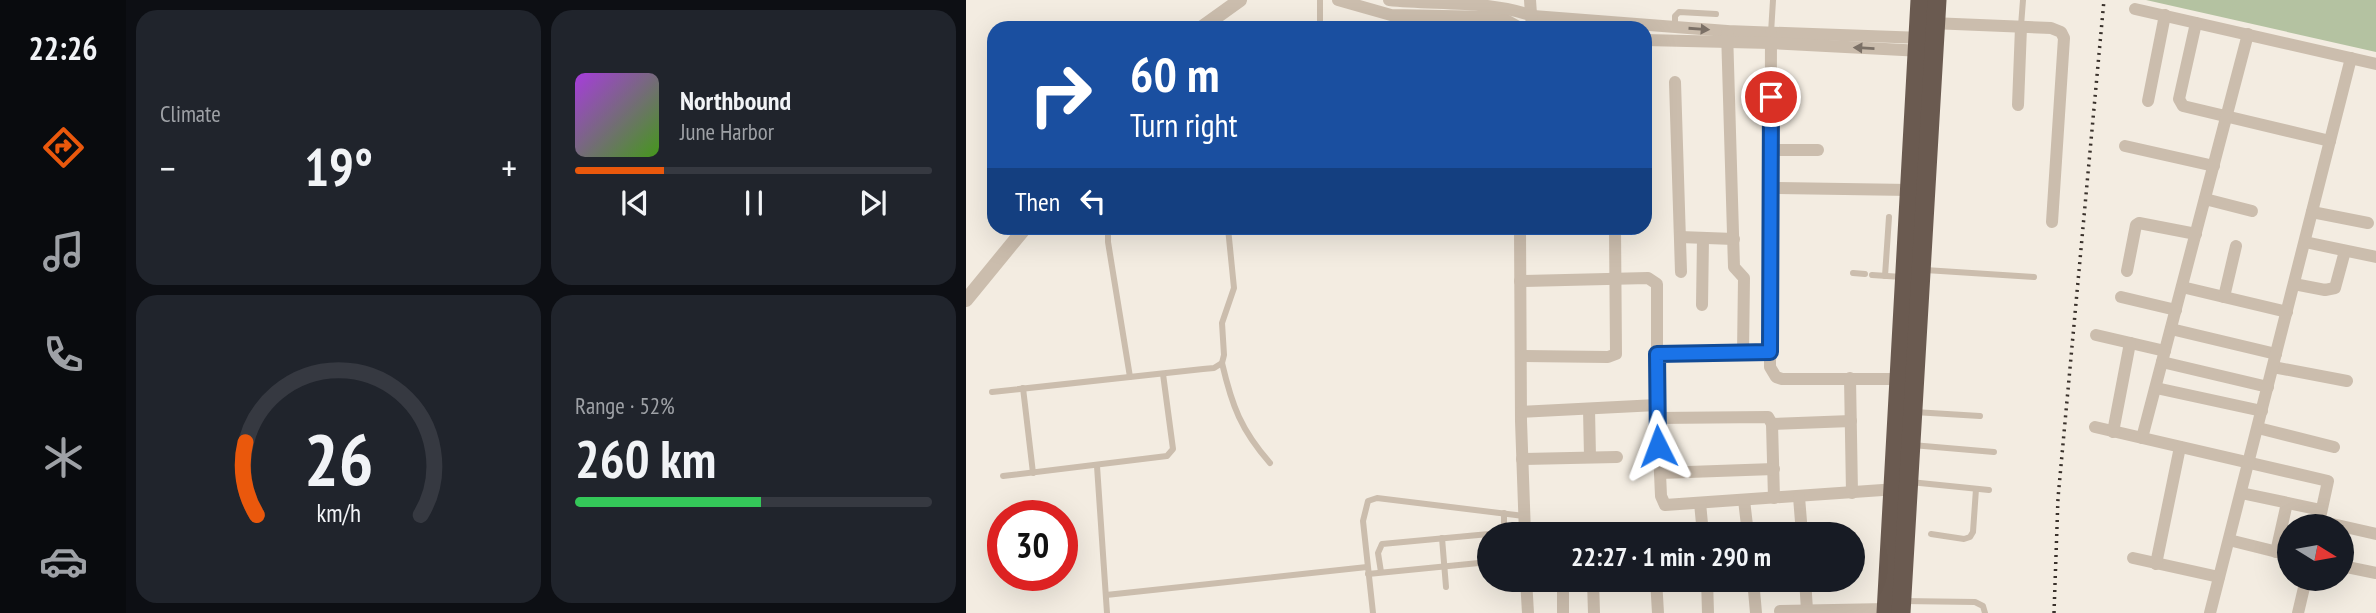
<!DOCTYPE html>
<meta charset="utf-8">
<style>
body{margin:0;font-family:"PT Sans Narrow",sans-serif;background:#20242c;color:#f1f3f6;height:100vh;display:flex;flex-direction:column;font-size:26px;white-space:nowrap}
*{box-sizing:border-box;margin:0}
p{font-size:23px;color:#9ea1a6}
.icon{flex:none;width:38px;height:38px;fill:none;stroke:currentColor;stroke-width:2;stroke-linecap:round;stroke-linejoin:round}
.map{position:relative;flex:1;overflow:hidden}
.panel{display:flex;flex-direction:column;gap:10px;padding:10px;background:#0d0f14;width:840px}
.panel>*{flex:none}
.banner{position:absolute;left:21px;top:21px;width:665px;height:214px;border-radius:21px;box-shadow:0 7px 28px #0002;background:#1a4fa0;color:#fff;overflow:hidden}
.needle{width:46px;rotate:101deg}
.fabs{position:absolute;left:1311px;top:514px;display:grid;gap:14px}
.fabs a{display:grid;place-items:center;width:77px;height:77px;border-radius:50%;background:#171b24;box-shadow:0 7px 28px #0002;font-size:35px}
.speed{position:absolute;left:21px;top:500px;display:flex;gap:14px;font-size:35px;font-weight:700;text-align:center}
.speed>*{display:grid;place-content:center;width:91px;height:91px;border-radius:50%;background:#171b24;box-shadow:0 7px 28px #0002;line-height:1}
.speed .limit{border:10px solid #d22;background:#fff;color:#111}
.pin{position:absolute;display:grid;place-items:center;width:60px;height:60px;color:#fff;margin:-30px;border:4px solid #fff;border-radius:50%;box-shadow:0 2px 7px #0007}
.me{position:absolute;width:77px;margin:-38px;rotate:357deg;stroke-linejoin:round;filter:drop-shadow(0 0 5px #0008)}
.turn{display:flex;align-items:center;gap:24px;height:147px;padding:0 28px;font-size:32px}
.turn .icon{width:91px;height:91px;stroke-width:2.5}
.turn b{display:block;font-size:49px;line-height:60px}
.then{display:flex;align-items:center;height:66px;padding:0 28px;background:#0003;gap:14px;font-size:26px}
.big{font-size:52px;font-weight:700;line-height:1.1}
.panel .widget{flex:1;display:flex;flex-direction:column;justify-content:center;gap:10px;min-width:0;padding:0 24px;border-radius:21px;background:#20242c}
.panel .dial{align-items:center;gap:0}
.dial svg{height:182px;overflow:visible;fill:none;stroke:#363941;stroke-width:7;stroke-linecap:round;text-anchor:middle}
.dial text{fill:#f1f3f6;stroke:none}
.song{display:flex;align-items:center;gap:21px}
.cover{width:84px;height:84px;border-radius:10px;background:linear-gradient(135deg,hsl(280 70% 55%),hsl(100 70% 35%))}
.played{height:7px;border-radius:4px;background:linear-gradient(90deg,#ea580c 25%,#363941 25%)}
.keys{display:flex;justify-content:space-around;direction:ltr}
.heat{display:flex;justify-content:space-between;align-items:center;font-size:38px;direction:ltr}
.charge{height:10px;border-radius:5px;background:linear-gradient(90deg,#34c759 52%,#363941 0)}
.panel .tiles{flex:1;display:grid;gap:10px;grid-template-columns:repeat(2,1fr)}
.trip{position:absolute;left:511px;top:522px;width:388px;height:70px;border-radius:35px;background:#171b24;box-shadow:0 7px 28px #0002;font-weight:700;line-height:70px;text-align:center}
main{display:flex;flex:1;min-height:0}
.tabs{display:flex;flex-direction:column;width:126px;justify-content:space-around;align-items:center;background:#090b0e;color:#9ea1a6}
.tabs .icon{width:49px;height:49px}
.tabs .on{color:#ea580c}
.tabs b{font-size:32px;color:#f1f3f6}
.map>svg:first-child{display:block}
</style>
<main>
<nav class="tabs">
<b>22:26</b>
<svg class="icon on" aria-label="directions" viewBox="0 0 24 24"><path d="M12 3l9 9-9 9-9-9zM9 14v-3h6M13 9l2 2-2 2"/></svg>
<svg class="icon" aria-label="music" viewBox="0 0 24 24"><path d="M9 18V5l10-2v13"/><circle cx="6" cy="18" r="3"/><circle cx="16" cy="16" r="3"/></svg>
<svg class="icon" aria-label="phone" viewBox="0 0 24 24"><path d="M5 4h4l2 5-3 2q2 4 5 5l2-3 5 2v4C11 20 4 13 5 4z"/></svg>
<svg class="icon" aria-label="climate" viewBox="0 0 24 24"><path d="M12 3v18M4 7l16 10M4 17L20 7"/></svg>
<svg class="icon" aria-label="car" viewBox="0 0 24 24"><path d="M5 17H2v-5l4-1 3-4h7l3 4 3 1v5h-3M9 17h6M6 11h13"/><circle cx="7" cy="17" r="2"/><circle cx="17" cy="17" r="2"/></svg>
</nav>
<section class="panel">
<div class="tiles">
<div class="widget"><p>Climate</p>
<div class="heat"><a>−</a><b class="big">19°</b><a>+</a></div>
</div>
<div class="widget">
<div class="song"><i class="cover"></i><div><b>Northbound</b><p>June Harbor</p></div></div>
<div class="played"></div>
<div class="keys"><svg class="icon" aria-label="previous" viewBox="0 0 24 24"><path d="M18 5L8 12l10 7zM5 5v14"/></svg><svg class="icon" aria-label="pause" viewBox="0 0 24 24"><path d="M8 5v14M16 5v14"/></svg><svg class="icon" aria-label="next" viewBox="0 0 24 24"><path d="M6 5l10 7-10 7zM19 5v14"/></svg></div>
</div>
<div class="widget dial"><svg viewBox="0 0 100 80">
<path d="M14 69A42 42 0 1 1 86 69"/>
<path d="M14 69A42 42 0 0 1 9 37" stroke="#ea580c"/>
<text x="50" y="56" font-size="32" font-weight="700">26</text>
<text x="50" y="72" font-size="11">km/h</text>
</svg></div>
<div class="widget"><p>Range · 52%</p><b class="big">260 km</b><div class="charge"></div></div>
</div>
</section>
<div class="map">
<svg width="1410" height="613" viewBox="0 0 1410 613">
<rect width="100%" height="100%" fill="#f3ece1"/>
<path fill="#b4c2a1" d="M1180,0H1410V52Z"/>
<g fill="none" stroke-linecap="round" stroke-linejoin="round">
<g stroke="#cbbdad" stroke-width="6">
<path d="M354,0V28"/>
<path d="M1055,26L1057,0"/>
<path d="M709,27V16L713,12L750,14"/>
<path d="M805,33L807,0"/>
<path d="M142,228V242L164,377"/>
<path d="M959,270L1068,277"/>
<path d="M887,273L899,274"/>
<path d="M906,275L936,277"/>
<path d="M919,276L923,217"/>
<path d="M256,363C266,406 275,430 304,463"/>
<path d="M57,388L67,473"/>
<path d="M26,392L237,369L248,368L256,363L258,355L256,323L268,288L262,228"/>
<path d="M948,412L1014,416"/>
<path d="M946,445L1028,452"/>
<path d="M131,466L141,613"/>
<path d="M37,476L201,456L207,449L197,374"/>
<path d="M944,482L1023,490"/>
<path d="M538,513V534"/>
<path d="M965,534L998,539L1004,537L1007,532L1010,489"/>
<path d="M476,538L480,587"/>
<path d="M415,572L412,553L416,544L523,534"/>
<path d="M402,574L523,562"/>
<path d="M140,595L401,567"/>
<path d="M937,601L1009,602L1017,606L1019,613"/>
<path d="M407,613L397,521L402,501L411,498L558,516"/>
</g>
<g stroke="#cbbdad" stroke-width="12">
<path d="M372,0L425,15L528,17L538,19L554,28"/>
<path d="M423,0C471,5 522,0 567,16L761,31L957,38"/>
<path d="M564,0L566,28"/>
<path d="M1169,9L1410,64"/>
<path d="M965,23L1085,28L1095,32L1098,38L1086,222"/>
<path d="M1230,23L1213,99L1217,106L1364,141"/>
<path d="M761,31L768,267L778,278L777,353"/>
<path d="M805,33L804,367L810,377L816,379H934"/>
<path d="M679,40L805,43L956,51"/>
<path d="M709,82L715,272"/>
<path d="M1182,101L1199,15"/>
<path d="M1052,105L1055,27"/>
<path d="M1159,146L1248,166"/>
<path d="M805,150H852"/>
<path d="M805,188L944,190"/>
<path d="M1239,199L1286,211"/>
<path d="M1346,212L1402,223"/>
<path d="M554,228L555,421L559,534"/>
<path d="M714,237L768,239"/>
<path d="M1339,242L1410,257"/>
<path d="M1161,271L1170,225L1173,223L1230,234"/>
<path d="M554,281L682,278L691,284V405L695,496L699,505L931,489"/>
<path d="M1328,284L1359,290L1369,288L1379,251"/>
<path d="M1216,287L1321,312"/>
<path d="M1155,297L1210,310"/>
<path d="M1258,297L1270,246"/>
<path d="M736,305L737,238"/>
<path d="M1205,329L1310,354"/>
<path d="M1130,335L1199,351"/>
<path d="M691,354L804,353"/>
<path d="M555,356L642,357L650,354L649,228"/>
<path d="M1196,362L1302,387"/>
<path d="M1307,367L1381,381"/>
<path d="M884,378L886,493"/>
<path d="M1190,388L1296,411"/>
<path d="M623,409L624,457"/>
<path d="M555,412L691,405"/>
<path d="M691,418L802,417L806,424L808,498"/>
<path d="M806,424L885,421"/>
<path d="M1129,427L1362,481L1352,527"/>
<path d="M1292,428L1368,447"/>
<path d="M1147,432L1164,343"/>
<path d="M1176,438L1282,34"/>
<path d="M556,459L651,457"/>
<path d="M694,473L808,469"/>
<path d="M1275,493L1355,510"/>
<path d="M833,497L836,534"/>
<path d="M778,500L782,534"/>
<path d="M734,503L737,534"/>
<path d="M1353,521L1410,534"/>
<path d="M1263,540L1323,555"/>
<path d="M1310,552L1321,503"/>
<path d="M1167,558L1253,577"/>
<path d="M1190,564L1214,447"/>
<path d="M1376,566L1410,573"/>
<path d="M560,579L562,613"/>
<path d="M690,579L692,613"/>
<path d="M741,579L742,613"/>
<path d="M787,579L790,613"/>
<path d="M839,579L841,610"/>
<path d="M627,581L628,613"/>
<path d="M597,582V613"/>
<path d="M814,611L921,609"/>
<path d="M1244,613L1385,58"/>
<path d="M1332,613L1340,579"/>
</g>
<g stroke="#cbbdad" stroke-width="14">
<path d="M235,28L274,0"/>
<path d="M0,300L59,228"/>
</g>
<g stroke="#6a5a50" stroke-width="19">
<path d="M920,613L954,0"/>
<path d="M935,613L971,0"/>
</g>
<path stroke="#39312b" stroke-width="3.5" stroke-dasharray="2 5" stroke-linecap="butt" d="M1088,613L1092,498L1138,0"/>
</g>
<defs><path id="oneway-solid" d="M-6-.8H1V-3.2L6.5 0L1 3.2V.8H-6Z" transform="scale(1.75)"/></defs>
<g fill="#7b7066">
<use href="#oneway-solid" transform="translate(733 29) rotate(4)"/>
<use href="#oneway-solid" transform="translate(898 48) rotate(-177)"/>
</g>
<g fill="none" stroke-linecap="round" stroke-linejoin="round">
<defs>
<path id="route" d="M692,446L691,354L804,352L805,97"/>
</defs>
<use href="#route" stroke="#114b97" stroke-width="18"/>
<use href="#route" stroke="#1a73e8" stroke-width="12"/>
</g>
</svg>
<div class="fabs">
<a><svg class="needle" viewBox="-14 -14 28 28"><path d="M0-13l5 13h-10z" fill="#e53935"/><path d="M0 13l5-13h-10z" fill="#9ea1a6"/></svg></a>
</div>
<div class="speed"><div class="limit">30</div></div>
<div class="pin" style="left:805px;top:97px;background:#d93025"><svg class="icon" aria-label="arrive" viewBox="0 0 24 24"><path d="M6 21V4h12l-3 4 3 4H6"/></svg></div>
<svg class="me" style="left:692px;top:446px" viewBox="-20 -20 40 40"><path d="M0-17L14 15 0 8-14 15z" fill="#1a73e8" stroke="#fff" stroke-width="4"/></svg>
<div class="trip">22:27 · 1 min · 290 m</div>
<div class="banner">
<div class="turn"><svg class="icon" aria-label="right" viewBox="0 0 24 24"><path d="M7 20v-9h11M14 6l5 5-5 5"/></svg><div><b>60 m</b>Turn right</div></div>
<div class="then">Then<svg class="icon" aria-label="left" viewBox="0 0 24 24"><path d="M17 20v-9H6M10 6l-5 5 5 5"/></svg></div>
</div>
</div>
</main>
